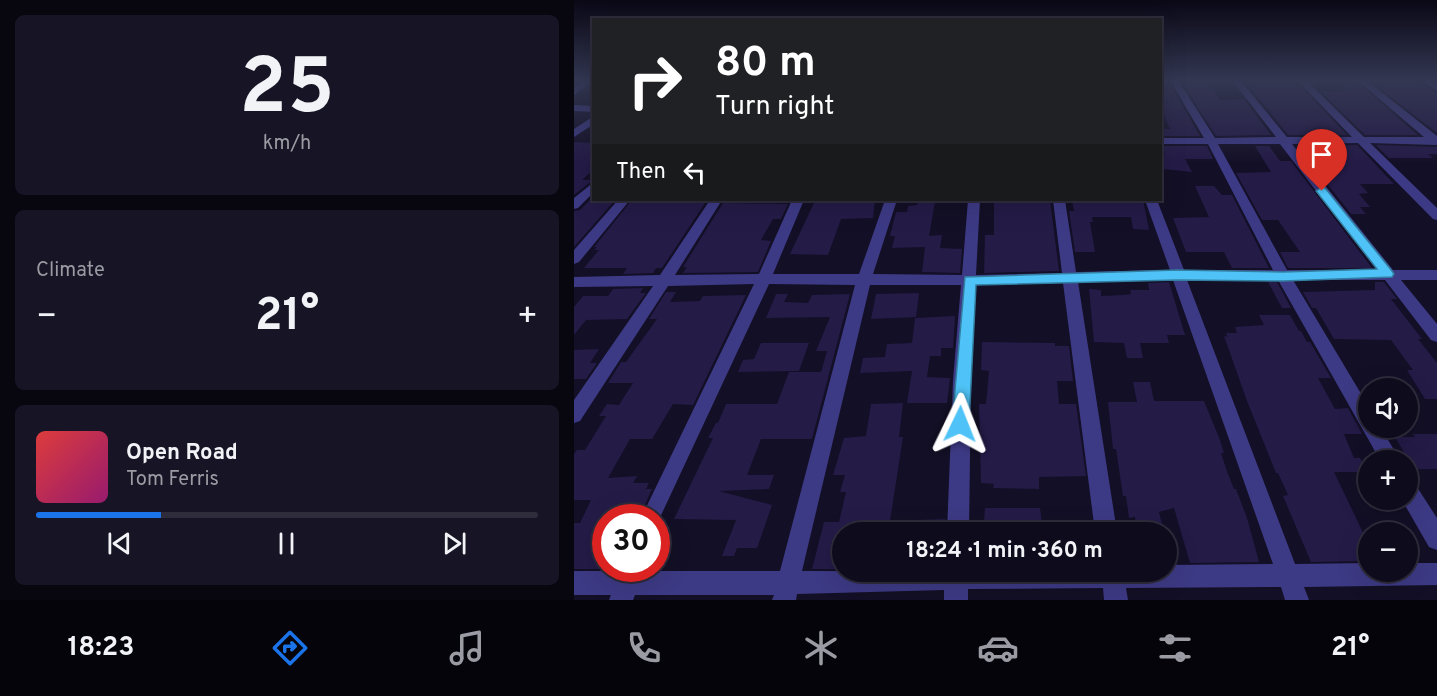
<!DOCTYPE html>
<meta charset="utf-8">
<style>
body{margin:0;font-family:Overpass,sans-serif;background:#171425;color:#f1f3f6;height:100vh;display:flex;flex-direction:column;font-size:22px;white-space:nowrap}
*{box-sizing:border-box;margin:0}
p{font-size:20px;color:#9b9ba3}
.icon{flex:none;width:33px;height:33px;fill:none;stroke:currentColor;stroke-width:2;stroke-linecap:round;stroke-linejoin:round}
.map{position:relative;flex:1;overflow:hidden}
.panel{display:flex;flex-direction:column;gap:15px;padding:15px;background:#08060f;width:574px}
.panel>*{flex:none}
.banner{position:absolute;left:18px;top:18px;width:570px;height:183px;border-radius:0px;box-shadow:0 6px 24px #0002,0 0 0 2px #2e2b3b;background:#202124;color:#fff;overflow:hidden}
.tools{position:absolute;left:784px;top:378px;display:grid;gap:12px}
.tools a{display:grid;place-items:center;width:60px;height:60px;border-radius:50%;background:#0e0b1c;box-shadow:0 6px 24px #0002,0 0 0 2px #2e2b3b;font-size:30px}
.speed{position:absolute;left:18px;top:504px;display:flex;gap:12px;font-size:30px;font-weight:700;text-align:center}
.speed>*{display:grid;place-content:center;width:78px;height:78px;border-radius:50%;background:#0e0b1c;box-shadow:0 6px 24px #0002,0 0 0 2px #2e2b3b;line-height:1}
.speed .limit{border:9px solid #d22;background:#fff;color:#111}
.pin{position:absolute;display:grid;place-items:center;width:51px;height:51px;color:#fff;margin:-62px -26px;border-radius:50% 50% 50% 0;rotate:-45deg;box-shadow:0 0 6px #0007}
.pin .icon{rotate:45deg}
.me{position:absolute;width:66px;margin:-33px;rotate:2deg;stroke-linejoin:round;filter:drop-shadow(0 0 4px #0008)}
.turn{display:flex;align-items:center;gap:21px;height:126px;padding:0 24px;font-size:27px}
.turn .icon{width:78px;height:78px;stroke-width:2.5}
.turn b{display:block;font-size:42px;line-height:51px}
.then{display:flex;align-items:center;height:57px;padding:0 24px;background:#0003;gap:12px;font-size:22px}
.big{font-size:45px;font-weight:700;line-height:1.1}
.panel .widget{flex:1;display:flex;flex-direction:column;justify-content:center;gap:9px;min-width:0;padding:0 21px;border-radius:9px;background:#171425}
.panel .dial{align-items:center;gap:0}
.dial b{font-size:78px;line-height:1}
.song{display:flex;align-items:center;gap:18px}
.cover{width:72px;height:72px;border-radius:9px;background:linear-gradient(135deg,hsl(0 70% 55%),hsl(320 70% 35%))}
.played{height:6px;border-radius:3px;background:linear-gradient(90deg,#1a73e8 25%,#2e2b3b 25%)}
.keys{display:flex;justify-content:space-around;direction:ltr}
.heat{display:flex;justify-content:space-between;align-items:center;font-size:33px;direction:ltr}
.trip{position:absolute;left:258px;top:522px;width:345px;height:60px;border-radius:30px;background:#0e0b1c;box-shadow:0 6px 24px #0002,0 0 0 2px #2e2b3b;font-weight:700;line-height:60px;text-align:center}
.dock{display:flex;height:96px;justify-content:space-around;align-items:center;background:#06040b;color:#9b9ba3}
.dock .icon{width:42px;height:42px}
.dock .on{color:#1a73e8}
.dock b{font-size:27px;color:#f1f3f6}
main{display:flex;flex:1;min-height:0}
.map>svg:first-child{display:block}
</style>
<main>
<section class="panel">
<div class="widget dial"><b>25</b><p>km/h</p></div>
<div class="widget"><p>Climate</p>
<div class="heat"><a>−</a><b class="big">21°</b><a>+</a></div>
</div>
<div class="widget">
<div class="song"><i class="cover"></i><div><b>Open Road</b><p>Tom Ferris</p></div></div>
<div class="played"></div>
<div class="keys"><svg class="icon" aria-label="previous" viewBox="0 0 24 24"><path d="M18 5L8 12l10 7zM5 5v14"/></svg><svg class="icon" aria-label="pause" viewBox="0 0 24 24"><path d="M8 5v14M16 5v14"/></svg><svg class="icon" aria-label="next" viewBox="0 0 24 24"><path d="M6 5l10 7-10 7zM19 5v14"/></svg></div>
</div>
</section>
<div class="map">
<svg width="863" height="600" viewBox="0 0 863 600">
<rect width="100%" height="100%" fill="#130f26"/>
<g fill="#241b47">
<path d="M614,80H633L646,100L670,99L697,135L642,136L609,84H616Z"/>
<path d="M670,80H721L773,135H714Z"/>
<path d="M760,80H781L844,135H791L746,91H772Z"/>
<path d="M795,80H843L863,94V133Z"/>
<path d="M586,84H596L626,136H586V129H596L586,106Z"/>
<path d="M0,142L20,143V169L8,180H19L0,195Z"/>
<path d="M783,145L820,184H786L794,193L785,194L796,207H786L792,214H777L735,161H741L728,146Z"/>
<path d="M802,145L863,147V154H854L859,158H815Z"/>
<path d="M587,146H633L639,159H611L618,172L589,169L586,154H591Z"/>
<path d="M681,146H695L706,161H717L798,268H714L706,252H726L704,220H688L662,173L697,172Z"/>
<path d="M621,186H640L648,195H658L695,268H658L650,252H612L599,218L635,217Z"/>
<path d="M20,196V200H41L0,247V211L6,210Z"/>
<path d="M58,200H133L88,268H82L79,273L49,274L53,268H10L25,250H20L23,247H20Z"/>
<path d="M275,200H301L299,218L267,219L254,255L216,254L240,203H275Z"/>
<path d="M420,200H476L485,271L410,273L411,235H420Z"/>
<path d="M498,200H569L575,230L559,229L557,217H518L519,222H516L521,252H501L495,211H500Z"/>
<path d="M344,202H361L355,236L368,235L366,248L388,249L386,273L348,272L351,247L318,248L321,236H316L322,212H333L334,206L343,205Z"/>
<path d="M149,203L214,204L207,219H199L187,240L197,241L184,272L109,273L113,267H109Z"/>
<path d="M595,282L611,335H593L595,343H566L569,358H553L550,343L520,342L515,289L527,290V296L549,295L557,294L556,290H575L574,283Z"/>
<path d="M694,282H703L717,308H708Z"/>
<path d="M801,282H810L823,299H817L848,339H844L863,363V399H851L833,370H839L817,340L760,339L742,308H738L729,292L801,290Z"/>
<path d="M69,288L66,293H72L53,319L12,320L0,335V307L9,296H34L39,289Z"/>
<path d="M92,292H102L96,302L126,301L129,296L172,295L119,405L99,404L78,439H56L34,478L63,476L59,483H75L72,489H78L65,518H32V568L44,569H0V523H6L17,500H0V454L3,450H11L32,416H25L33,404L45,405L59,383H34L47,362H52L83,319H75Z"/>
<path d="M345,293L342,317L297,319L302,294Z"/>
<path d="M202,294H214L210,302L234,303L238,295L276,294L238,439H187L173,475H200L195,489L145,491L198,505L183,548H163L160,556H148L162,520L100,519L139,438H134L142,423H144L152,404H203L215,372H247L253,351H242L256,317L192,318Z"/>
<path d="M685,315H716L725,331H727L733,342H736L757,378H744L761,409L774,408L788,434H770L780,458H786L793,472H760L795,545H783L791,561L737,562L709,496L714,495L704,473H702L673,401L650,336L654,337L652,333H663L661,327L690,325Z"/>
<path d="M381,316L379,348H367V356H356L353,377L376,378L373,403H333L338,371L286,373L289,358L311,357L313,344L338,343L341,318Z"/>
<path d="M408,342L481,343V346H495L499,381H483L485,404H502L512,476L465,477V489L419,488L420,484L407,483L405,404H412L415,371L407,370Z"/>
<path d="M187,343H235L225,371L164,372L169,360L180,359Z"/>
<path d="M25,349L16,363H23L12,379H0V350Z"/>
<path d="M559,382H576L580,401H630L646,440L650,453H647L654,474L660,489H662L673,518L685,562L616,563L600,508L585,512L590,532H563L561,517L555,518L552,496H549L542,449H539L534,402H563Z"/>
<path d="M329,403L325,437H329L316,521L371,519V530L268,532V569H238L250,522H265L272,492H266L271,475H259L270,438L292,436L297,404Z"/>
<path d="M839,434H863V469H840L821,437H841Z"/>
<path d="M411,508H466L469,532H409Z"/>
</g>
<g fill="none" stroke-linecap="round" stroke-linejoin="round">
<g fill="#3d3a85" fill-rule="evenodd">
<path d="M11,80L20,81L0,95V88Z"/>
<path d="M596,80H604L641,138L702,137L658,80H666L713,137H778L723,80H732L790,137H850L783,80H792L863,136V145L796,143L863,208V220L859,219L784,143L718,144L819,270H863V280H827L863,324V342L857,340L811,280H719L795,407V428H807L826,460H806L704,280H613L721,564L795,563V572H834V563H863V585L730,587L735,600H711L707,587L552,588L554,600H530L529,588L394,589V600H370V590L223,594L222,600H198L200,595H61L59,600H35L37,595H0V571H46L47,568H70L69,571H206L281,285L195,284L82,526V518H67L180,284L94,286L6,421L0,423V400L79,286L0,287V277L86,275L136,200H148L101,275L185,274L218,200H230L199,274H285L311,200H323L299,274L388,275L394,200H406L402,275L488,273L479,200H491L502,272L596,270L571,200H583L610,270H699L634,144H586V138H630ZM644,144H706L803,270H713ZM599,280L699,564L592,565V572L228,571L296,285H387L379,380L373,532H395L397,380L402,285L489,283L521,532H543L504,282Z"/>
<path d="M847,80H857L863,84V91Z"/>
<path d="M0,105L20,106V112L0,111Z"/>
<path d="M20,116V124L0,137V129Z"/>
<path d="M20,182V192L4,208L0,209V198Z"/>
<path d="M44,200H56L5,262L0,264V250Z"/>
<path d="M834,481L841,484L863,518V550L855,547L828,500H834Z"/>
</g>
</g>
<linearGradient id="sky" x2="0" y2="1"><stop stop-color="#0a0815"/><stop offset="0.49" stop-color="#333752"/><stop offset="1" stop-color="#333752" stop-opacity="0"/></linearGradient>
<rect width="863" height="164" fill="url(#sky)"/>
<path fill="#4fc3f7" stroke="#337fa1" stroke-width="1.5" d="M748,187L751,188L818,271L820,274L818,277L709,281L603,280L402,285L395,424L392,429L386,432L380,429L378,424L391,277L603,270L709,272L803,269L742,191Z"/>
</svg>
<div class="tools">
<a><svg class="icon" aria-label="sound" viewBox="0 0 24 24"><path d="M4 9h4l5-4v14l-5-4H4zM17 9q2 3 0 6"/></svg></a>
<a>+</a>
<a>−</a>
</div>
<div class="speed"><div class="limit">30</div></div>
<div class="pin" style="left:748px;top:191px;background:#d93025"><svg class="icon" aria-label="arrive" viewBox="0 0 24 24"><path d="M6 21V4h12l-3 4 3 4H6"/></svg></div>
<svg class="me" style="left:386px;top:424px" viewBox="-20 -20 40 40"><path d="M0-17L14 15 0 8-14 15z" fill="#4fc3f7" stroke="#fff" stroke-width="4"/></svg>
<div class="trip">18:24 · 1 min · 360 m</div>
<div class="banner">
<div class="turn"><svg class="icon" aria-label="right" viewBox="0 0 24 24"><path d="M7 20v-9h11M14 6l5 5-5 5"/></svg><div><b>80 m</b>Turn right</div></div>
<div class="then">Then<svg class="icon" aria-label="left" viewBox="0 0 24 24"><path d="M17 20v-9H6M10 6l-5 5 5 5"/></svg></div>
</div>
</div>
</main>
<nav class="dock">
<b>18:23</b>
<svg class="icon on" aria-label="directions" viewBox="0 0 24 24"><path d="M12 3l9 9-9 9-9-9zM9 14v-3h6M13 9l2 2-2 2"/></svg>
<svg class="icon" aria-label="music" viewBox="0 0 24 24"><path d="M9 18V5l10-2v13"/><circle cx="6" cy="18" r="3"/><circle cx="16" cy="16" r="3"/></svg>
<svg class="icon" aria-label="phone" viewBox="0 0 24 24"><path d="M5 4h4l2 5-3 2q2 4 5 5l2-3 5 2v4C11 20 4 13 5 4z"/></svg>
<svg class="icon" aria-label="climate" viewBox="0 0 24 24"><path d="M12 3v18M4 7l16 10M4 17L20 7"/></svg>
<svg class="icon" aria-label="car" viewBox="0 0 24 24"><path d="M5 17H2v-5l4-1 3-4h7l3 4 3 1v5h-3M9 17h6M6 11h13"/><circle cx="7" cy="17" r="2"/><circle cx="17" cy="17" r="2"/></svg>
<svg class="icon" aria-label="filters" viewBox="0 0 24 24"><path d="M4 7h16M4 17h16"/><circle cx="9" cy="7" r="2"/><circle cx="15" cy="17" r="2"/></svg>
<b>21°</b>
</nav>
